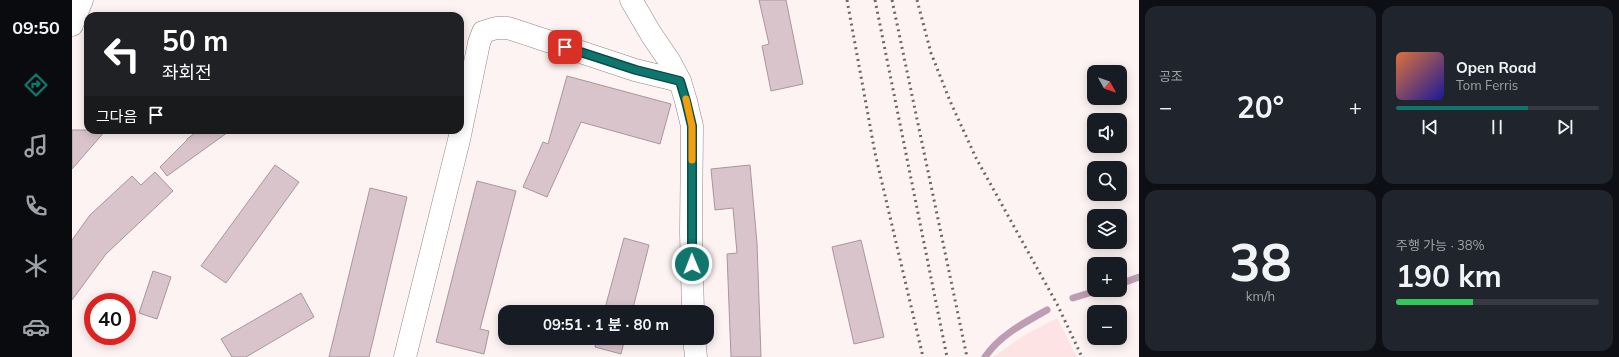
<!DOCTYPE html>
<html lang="ko">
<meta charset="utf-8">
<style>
body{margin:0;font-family:Mulish,"Noto Sans KR",sans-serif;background:#20242c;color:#f1f3f6;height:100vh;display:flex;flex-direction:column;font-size:15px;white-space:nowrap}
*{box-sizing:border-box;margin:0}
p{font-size:13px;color:#9ea1a6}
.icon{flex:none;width:22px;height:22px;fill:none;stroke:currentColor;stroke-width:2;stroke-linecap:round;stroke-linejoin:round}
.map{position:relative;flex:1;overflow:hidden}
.side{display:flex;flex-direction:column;gap:6px;padding:6px;background:#0d0f14;width:480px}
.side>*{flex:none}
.hud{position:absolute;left:12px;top:12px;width:380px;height:122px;border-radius:12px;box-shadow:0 2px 10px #0003;background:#202124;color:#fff;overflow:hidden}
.needle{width:26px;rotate:130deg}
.tools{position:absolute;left:1015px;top:65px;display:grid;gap:8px}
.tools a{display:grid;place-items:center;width:40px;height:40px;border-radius:8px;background:#171b24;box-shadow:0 2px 10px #0003;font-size:20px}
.speed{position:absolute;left:12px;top:293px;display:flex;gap:8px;font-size:20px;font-weight:700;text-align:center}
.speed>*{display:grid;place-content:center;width:52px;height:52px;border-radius:50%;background:#171b24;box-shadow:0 2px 10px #0003;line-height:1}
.speed .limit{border:6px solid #d22;background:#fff;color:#111}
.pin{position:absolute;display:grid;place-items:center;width:34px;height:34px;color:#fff;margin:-17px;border-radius:8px;box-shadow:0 2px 6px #0006}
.me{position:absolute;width:44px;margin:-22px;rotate:359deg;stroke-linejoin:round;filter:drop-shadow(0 0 3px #0008)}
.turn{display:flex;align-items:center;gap:14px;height:84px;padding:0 12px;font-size:18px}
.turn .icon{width:52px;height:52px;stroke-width:2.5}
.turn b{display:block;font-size:28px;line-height:34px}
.then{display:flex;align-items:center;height:38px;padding:0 12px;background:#0003;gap:8px;font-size:15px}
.big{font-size:30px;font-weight:700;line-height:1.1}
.side .tile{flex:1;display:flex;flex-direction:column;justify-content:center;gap:6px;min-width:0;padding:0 14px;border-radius:12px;background:#20242c}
.side .dial{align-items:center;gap:0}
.dial b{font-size:52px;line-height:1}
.song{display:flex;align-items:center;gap:12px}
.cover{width:48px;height:48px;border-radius:6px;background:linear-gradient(135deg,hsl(20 70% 55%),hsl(240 70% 35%))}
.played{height:4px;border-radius:2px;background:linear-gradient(90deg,#0f766e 65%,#363941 65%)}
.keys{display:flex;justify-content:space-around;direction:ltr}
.heat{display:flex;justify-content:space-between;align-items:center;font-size:22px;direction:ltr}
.charge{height:6px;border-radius:3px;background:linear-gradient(90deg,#34c759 38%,#363941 0)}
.side .tiles{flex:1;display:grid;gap:6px;grid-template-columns:repeat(2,1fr)}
.trip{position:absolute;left:426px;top:305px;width:216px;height:40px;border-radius:12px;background:#171b24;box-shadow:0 2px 10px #0003;font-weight:700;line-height:40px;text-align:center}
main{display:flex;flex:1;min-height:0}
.tab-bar{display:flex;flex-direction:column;width:72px;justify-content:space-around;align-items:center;background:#090b0e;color:#9ea1a6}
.tab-bar .icon{width:28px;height:28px}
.tab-bar .on{color:#0f766e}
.tab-bar b{font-size:18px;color:#f1f3f6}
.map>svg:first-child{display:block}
</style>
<main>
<nav class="tab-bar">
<b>09:50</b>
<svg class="icon on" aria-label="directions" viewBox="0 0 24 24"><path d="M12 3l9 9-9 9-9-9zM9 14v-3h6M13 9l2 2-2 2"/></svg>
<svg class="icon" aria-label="music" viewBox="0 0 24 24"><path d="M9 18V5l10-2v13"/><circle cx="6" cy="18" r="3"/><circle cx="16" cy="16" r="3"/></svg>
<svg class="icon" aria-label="phone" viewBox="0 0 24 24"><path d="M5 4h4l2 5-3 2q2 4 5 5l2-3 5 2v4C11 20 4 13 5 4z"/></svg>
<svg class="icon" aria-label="climate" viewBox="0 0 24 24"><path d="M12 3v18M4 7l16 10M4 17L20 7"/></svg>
<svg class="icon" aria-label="car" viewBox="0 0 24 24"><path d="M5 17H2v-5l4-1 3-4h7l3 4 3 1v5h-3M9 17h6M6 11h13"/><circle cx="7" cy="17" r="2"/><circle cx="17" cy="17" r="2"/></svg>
</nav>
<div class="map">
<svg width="1067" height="357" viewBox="0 0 1067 357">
<rect width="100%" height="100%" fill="#fdf3f3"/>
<path fill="#fee3e5" d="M985,318L1005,357H921L951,336Z"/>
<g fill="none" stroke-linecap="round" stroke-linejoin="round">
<g stroke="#bc9db3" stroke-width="7">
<path d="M1048,284L1067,277"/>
<path d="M1001,298L1027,290"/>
<path d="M913,357C928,335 952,323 975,310"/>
</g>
</g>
<g fill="#dac4cc" stroke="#aa959c">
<path d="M687,0H714L731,84L699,91L690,46L697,44Z"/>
<path d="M495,76L599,104L588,144L509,122L475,197L451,187L471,142L476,144Z"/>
<path d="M0,130H34L0,169Z"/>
<path d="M127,130H159L95,176L88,167L115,140V139Z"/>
<path d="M203,165L227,182L154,283L129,266Z"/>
<path d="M678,165L685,243L689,357H659L655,254L665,253L661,208L643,210L639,169Z"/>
<path d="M83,172L101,191L34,254L0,300V240L18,215L60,176L69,185Z"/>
<path d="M405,181L444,191L408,329L417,331L412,354L364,342Z"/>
<path d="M298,188L335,197L297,357H257Z"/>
<path d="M552,238L577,245L560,312H532Z"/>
<path d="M789,240L812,337L782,344L760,247Z"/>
<path d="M81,271L99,277L85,319L67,313Z"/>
<path d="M229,293L242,317L174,357H160L149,339Z"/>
<path d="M525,338H553L549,354L523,347Z"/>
</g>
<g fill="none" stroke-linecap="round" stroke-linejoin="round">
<defs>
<g id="minor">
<path d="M559,0L579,34L598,62L608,81L614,101L620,126L619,233L621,312"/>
<path d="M0,25L10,0"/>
<path d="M622,338L624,357"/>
<path d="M333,357L387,140L407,43L411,32L424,28H436L563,70L608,81"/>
</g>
</defs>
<use href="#minor" stroke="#978182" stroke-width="23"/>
<use href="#minor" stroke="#fff" stroke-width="22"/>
<g stroke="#6f6565" stroke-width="3" stroke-dasharray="2 4" stroke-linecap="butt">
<path d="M775,0L803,153L851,357"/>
<path d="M803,0L875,357"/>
<path d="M820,0L895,357"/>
<path d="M845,0L859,53L878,101L904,158L985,304L1010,357"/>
</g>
</g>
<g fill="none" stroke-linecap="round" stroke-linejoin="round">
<defs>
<path id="route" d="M493,47L564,70L608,81L614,101L620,126V264"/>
</defs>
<use href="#route" stroke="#0a4d48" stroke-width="10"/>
<use href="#route" stroke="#0f766e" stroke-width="7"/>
<path stroke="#f59e0b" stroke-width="7" d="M614,99L620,126V160"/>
</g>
</svg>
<div class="tools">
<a><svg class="needle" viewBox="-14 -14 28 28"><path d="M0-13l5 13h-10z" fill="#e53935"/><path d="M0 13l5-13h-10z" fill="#9ea1a6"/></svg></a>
<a><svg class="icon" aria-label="sound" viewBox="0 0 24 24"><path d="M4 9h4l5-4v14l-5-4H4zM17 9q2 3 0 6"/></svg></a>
<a><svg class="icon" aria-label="search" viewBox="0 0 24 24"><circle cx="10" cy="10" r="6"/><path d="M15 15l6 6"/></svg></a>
<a><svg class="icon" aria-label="layers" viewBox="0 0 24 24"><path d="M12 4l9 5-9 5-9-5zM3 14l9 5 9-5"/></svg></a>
<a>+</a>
<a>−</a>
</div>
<div class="speed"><div class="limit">40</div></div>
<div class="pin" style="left:493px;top:47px;background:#d93025"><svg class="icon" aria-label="arrive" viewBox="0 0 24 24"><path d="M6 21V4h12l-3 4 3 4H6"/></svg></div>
<svg class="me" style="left:620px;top:264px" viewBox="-20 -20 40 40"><circle r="17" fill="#0f766e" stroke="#fff" stroke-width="3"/><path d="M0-11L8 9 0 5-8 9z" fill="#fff"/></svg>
<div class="trip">09:51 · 1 분 · 80 m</div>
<div class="hud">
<div class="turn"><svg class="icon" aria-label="left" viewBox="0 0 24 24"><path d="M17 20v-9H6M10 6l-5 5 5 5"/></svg><div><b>50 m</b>좌회전</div></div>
<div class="then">그다음<svg class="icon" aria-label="arrive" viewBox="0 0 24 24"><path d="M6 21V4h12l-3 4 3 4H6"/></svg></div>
</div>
</div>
<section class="side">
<div class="tiles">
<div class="tile"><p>공조</p>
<div class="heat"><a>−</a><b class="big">20°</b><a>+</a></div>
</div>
<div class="tile">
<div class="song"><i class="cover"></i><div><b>Open Road</b><p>Tom Ferris</p></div></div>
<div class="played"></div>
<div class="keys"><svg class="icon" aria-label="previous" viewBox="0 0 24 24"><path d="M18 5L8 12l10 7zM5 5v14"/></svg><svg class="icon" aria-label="pause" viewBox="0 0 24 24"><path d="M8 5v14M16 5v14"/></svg><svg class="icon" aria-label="next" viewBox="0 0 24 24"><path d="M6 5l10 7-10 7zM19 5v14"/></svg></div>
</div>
<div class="tile dial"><b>38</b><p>km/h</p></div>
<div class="tile"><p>주행 가능 · 38%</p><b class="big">190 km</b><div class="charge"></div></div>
</div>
</section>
</main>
